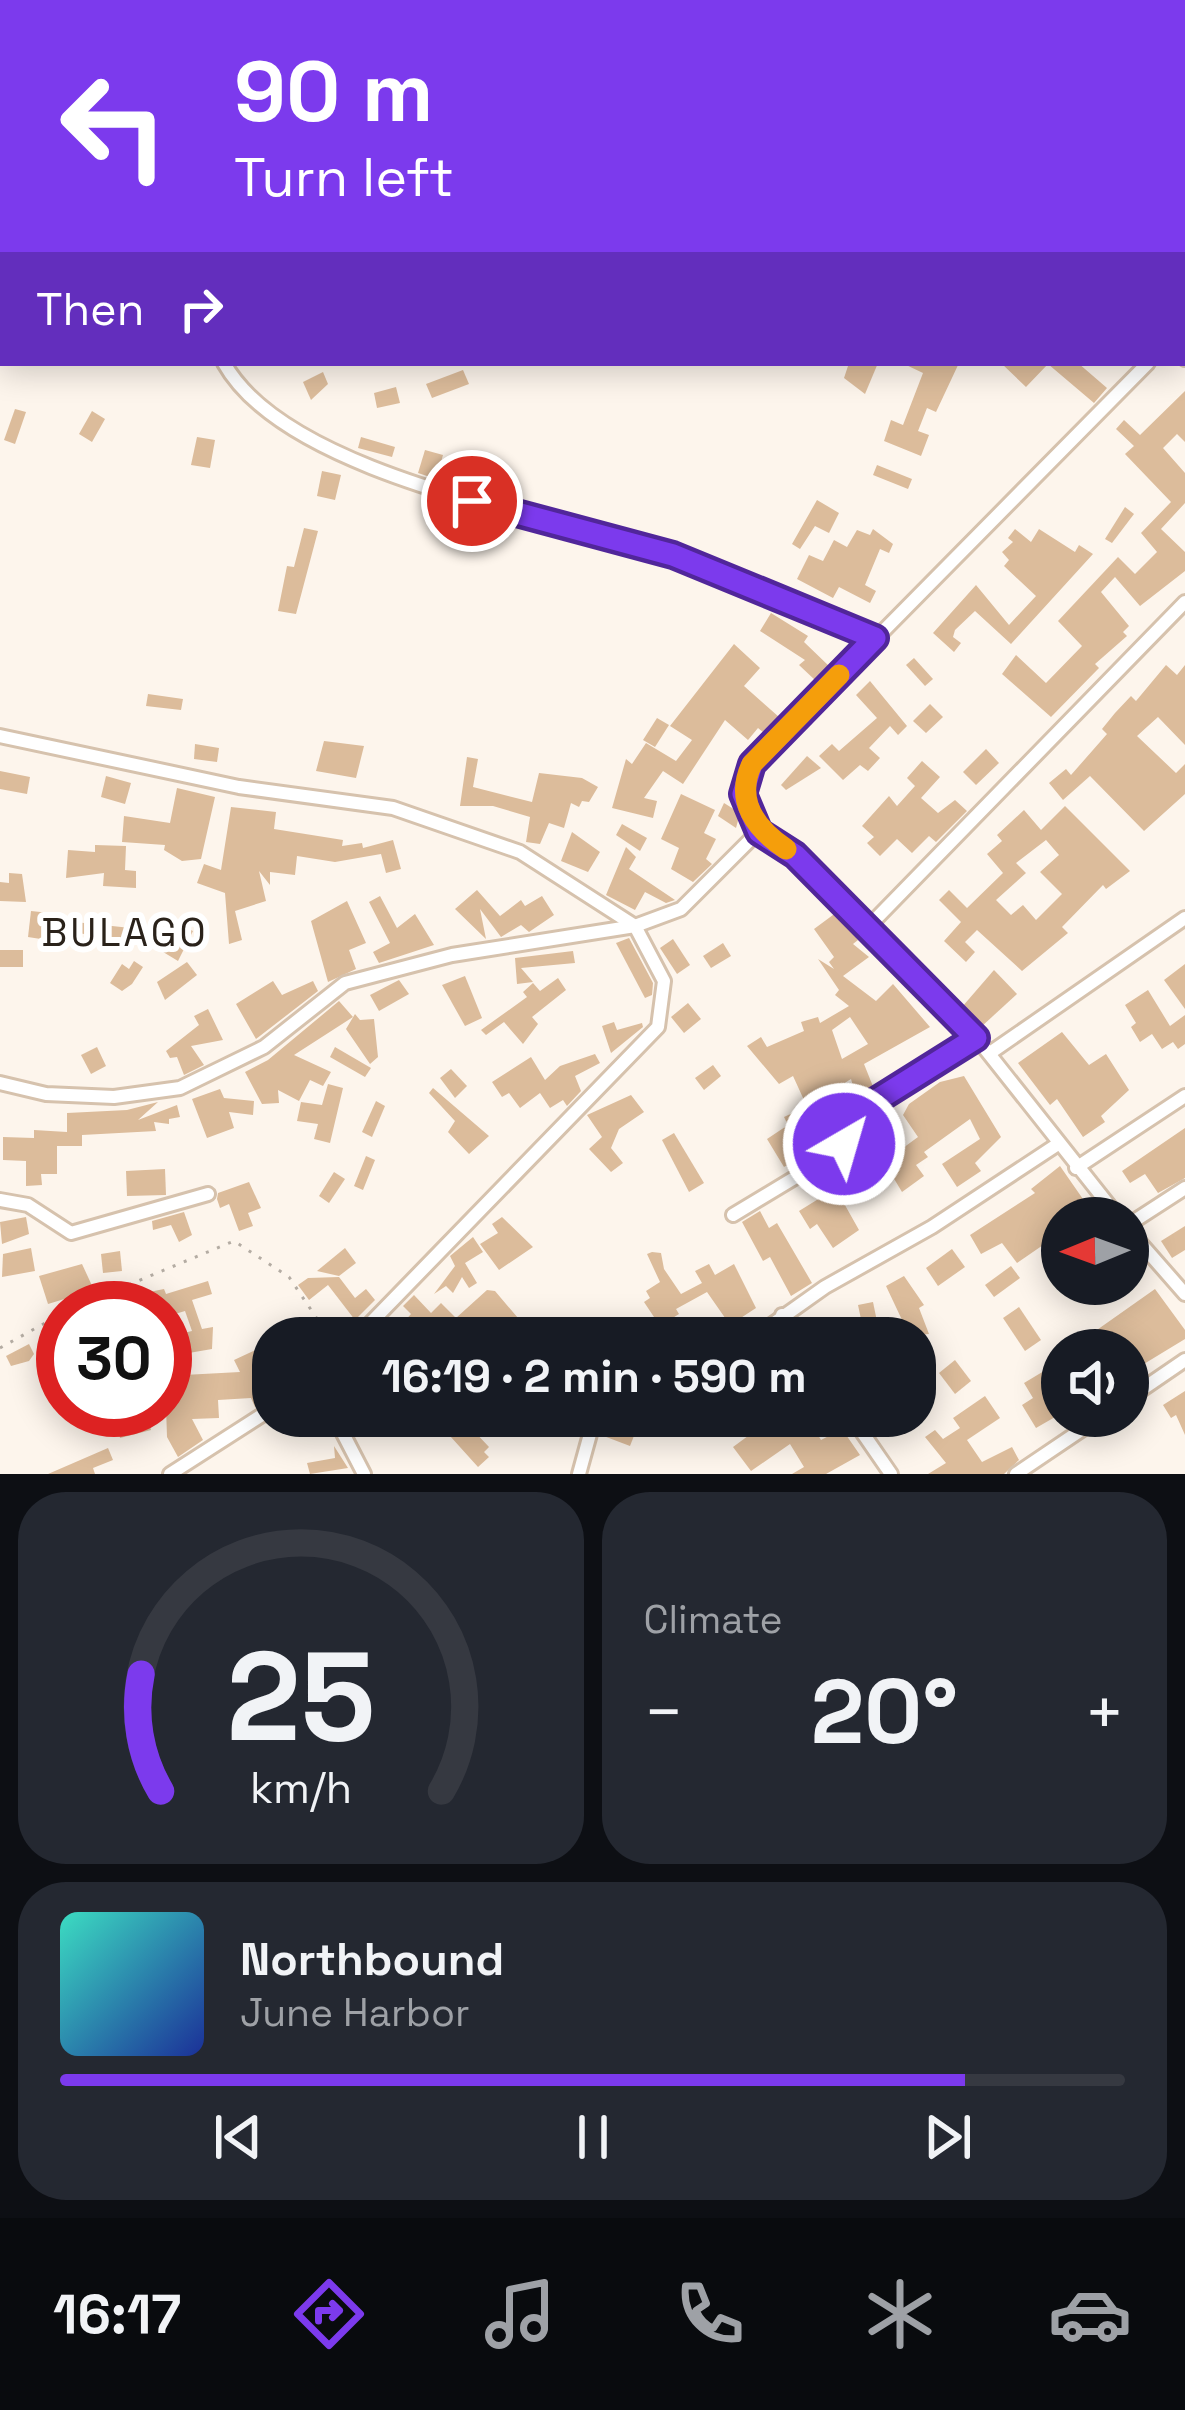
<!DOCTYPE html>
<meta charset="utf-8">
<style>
body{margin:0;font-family:"Space Grotesk",sans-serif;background:#242831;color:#f1f3f6;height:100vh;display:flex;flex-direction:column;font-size:45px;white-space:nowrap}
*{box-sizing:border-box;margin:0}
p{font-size:39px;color:#9ea1a6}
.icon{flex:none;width:66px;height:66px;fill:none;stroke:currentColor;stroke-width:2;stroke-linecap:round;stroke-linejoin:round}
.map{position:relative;height:1474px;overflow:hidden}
.details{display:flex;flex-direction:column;gap:18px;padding:18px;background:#0d0f14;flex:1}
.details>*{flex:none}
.banner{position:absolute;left:0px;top:0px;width:1185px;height:366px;box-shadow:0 6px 30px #0003;background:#7c3aed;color:#fff;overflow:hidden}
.needle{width:78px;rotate:269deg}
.controls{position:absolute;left:1041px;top:1197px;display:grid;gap:24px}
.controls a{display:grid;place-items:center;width:108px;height:108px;border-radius:50%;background:#171b24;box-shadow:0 6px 30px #0003;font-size:60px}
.speed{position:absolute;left:36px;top:1281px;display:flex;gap:24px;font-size:60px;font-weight:700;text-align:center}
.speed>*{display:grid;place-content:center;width:156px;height:156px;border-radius:50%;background:#171b24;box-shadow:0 6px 30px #0003;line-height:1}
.speed .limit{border:18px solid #d22;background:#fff;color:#111}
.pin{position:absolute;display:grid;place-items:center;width:102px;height:102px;color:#fff;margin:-51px;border:6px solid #fff;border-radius:50%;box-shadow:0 3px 12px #0007}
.me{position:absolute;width:132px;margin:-66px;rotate:38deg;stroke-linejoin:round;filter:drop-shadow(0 0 9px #0008)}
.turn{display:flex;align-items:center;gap:42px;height:252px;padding:0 36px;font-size:54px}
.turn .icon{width:156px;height:156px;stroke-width:2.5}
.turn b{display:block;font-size:84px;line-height:102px}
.then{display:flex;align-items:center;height:114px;padding:0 36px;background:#0003;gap:24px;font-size:45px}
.big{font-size:90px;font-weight:600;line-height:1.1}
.details .tile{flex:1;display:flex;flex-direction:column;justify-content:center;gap:18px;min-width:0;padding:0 42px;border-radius:48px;background:#242831}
.details .dial{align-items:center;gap:0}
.dial svg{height:312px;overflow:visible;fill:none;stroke:#363941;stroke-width:7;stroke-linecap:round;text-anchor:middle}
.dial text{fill:#f1f3f6;stroke:none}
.song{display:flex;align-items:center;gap:36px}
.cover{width:144px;height:144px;border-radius:18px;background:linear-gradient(135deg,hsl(170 70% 55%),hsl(230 70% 35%))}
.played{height:12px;border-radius:6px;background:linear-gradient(90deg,#7c3aed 85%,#363941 85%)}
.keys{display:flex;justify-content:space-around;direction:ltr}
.heat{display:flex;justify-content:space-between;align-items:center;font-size:66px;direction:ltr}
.details .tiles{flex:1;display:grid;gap:18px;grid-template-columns:1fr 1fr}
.tile:last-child{grid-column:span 2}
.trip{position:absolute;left:252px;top:1317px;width:684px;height:120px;border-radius:48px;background:#171b24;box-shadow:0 6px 30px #0003;font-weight:600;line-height:120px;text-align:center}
.tabs{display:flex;height:192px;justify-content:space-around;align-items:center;background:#090b0e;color:#9ea1a6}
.tabs .icon{width:84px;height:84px}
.tabs .active{color:#7c3aed}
.tabs b{font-size:54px;color:#f1f3f6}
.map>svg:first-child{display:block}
</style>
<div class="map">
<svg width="1185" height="1474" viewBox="0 0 1185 1474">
<rect width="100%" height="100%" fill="#fdf5ec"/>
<g fill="#dcbc9b" fill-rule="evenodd">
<path d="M849,363H878L865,394L844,378Z"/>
<path d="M902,363H959L936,412L927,408L918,431L929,435L921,456L884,441L891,420L903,425L923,373Z"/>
<path d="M1001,363H1078L1107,388L1094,403L1048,364L1026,387Z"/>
<path d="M463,370L469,384L432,398L426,384Z"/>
<path d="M323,372L328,384L311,400L303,382Z"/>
<path d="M396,387L400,403L377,408L374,393Z"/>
<path d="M1185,391V442L1177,434L1163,448L1185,473V503L1161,529L1185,552V571L1140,606L1115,577L1101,592L1129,626L1123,632L1127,636L1095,664L1099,668L1051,717L1002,674L1016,655L1046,683L1082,646L1058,621L1118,557L1135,574L1157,552L1141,533L1171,502L1125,454L1134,446L1116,429L1124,420L1140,435Z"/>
<path d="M15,409L26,412L15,444L4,440Z"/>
<path d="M92,411L105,419L92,442L79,434Z"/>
<path d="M197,437L215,440L210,468L191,465Z"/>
<path d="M361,437L395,447L392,457L358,448Z"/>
<path d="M425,450L443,455L436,479L418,473Z"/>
<path d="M877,465L912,479L908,489L873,475Z"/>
<path d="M322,471L341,475L335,500L317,496Z"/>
<path d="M817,500L839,513L829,533L815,526L800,549L792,544Z"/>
<path d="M1125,507L1134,514L1112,543L1105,539Z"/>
<path d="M304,528L318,531L296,614L278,611L287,566L294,567Z"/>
<path d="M873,529L893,544L889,553L880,549L865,585L876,591L870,603L839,587L833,598L797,579L809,555L823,561L834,540L847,547L857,530L870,535Z"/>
<path d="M1015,529L1031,542L1039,529L1075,552L1079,545L1093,554L1011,644L975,611L955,630L953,637L961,643L954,652L933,633L976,585L1009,625L1036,596L1004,566L1009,560L1002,552L1013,542L1008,538Z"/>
<path d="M771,613L808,636L804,642L830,667L816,681L799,665L805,660L760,631Z"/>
<path d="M734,644L760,668L744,686L779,717L764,733L758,728L748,740L725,720L683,784L663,771L644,798L657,801L653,818L612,808L626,759L632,764L646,743L676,761L692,740L670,726Z"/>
<path d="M914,658L933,679L925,686L906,665Z"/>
<path d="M1166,665L1177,675L1185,665V745L1158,717L1137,736L1176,773L1185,764V794L1144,831L1090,776L1063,800L1049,783L1066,769L1071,775L1107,734L1102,729L1115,713L1131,696L1136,701Z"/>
<path d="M870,681L907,726L898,735L890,726L869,748L880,758L868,771L860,765L843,780L819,756L832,744L839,751L877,718L856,695Z"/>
<path d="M148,694L183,699L181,710L146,706Z"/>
<path d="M930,704L943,717L926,733L913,721Z"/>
<path d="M657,718L669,725L655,747L643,740Z"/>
<path d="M324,741L364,746L356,778L316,771Z"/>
<path d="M195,744L219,748L217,762L194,759Z"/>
<path d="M986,749L999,763L976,785L963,772Z"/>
<path d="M807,756L821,768L786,790L781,785Z"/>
<path d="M467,757L478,759L473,787L532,802L539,773L582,778L598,787L589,802L582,801L579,807L571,803L564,828L549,823L540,844L526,842L530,817L493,806H460Z"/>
<path d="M922,761L940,777L921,798L938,813L955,800L967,811L936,842L929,836L912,853L897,839L880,856L867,843L874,837L862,826L889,796L897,806L915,786L907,778Z"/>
<path d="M0,771L30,777L27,794L0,789Z"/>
<path d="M106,776L131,783L125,804L101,797Z"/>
<path d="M177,788L215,797L201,859L182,861L164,850L165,845L122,842L124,816L170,823Z"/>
<path d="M681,794L715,810L704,833L716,839L706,859L712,864L693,882L671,869L679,848L661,839Z"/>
<path d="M724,803L740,813L736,828L718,816Z"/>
<path d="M1065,806L1130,871L1106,889L1103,885L1062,927L1068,933L1022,971L977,930L965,942L975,952L966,962L944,941L961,922L939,900L949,890L967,908L1003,873L987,854L1002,841L997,835L1024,810L1041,830ZM1046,840L1059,855L1040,872L1062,894L1036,920L1023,905L1011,915L996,900L1026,873L1016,863Z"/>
<path d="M231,807L276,812L274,829L343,840L342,846L362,843L363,848L393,840L401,869L386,873L381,854L335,862L297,856L295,875L270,872V885L259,871L266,901L235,911L242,940L229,944L225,893L197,883L204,864L221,870Z"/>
<path d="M622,824L647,838L640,851L616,835Z"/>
<path d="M572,832L600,852L588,872L561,861Z"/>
<path d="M95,845L126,846L125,870L136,871V888L103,886L104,873L66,878L68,850L95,852Z"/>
<path d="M626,847L636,857L629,869L675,900L666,903L645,892L635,910L606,895Z"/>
<path d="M9,873L22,874L26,902L0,901V882L9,883Z"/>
<path d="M477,890L500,916L521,900L525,906L542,896L554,915L529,932L521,925L501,937L480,909L486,939L455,909Z"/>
<path d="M380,896L397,928L415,914L434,945L379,963L373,952L390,943L369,902Z"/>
<path d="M347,901L366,943L349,950L356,969L328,982L311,921Z"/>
<path d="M31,911L50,913L47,940L28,937Z"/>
<path d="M837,912L858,940L853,944L869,957L843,976L876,1001L893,984L930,1027L864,1064L874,1089L857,1100L851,1079L830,1092L836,1106L826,1111L823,1104L809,1111L793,1076L779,1084L747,1046L761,1037L767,1047L804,1031L801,1022L818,1017L820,1023L849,1006L835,995L839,990L818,959L834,969L829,962L834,957L814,929ZM850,1017L868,1044L842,1059L832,1030Z"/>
<path d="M75,922L149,930L171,944L180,925L193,931L178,961L140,938L139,945L74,932Z"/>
<path d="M629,938L653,983L652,995L645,998L616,943Z"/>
<path d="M673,939L690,965L677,974L660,948Z"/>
<path d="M723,943L731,956L711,968L703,956Z"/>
<rect x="0" y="950" width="23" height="17"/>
<path d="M573,951L575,963L521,968L533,982L517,984L515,958Z"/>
<path d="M134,961L143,967L132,984L122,991L110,983L122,964L129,969Z"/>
<path d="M187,962L197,975L165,1000L157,982Z"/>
<path d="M1185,964V1009L1164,980Z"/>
<path d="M994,970L1017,994L981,1027L962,1007Z"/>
<path d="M465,976L482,1018L465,1026L442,985Z"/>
<path d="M558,978L566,990L532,1017L538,1024L523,1044L504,1022L486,1035L481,1030L527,997L523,992L533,983L540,991Z"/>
<path d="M399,980L409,994L379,1011L370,995Z"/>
<path d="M273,981L282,995L313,981L318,991L256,1039L236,1004Z"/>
<path d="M1148,990L1170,1026L1185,1015V1044L1178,1049L1173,1042L1162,1049L1152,1034L1140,1042L1131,1027L1136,1023L1125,1005Z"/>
<path d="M339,1001L353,1017L294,1055L331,1072L323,1086L310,1080L299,1101L278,1090L279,1103L262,1104L245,1072L268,1060Z"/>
<path d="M688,1003L701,1019L684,1033L671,1017Z"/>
<path d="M208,1009L223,1040L191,1046L204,1065L184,1075L177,1057L170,1058L166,1051L199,1025L194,1016Z"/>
<path d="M355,1014L360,1020L374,1019L378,1057L370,1064L346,1029Z"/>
<path d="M614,1022L617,1030L642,1023L643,1027L611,1053L602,1026Z"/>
<path d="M1062,1032L1089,1065L1106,1054L1129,1090L1101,1116L1105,1122L1083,1137L1057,1099L1050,1105L1018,1063Z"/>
<path d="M97,1047L106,1066L91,1074L81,1055Z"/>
<path d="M335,1047L371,1068L365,1077L330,1057Z"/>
<path d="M595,1054L600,1063L575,1076L581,1091L567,1106L563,1100L550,1108L540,1093L520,1108L509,1093L502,1097L492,1082L531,1057L545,1080L560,1066Z"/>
<path d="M713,1065L721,1076L704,1090L695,1078Z"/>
<path d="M451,1069L467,1086L455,1098L440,1078Z"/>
<path d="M964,1076L1001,1137L975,1163L981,1171L957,1187L942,1164L980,1139L970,1119L924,1152L928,1157L916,1165L924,1176L902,1192L884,1162L918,1137L903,1115L909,1104L940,1082Z"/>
<path d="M328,1084L343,1088L330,1143L314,1139L318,1124L297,1121L301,1102L322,1105Z"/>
<path d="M433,1088L489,1136L469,1154L448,1132L455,1121L429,1093Z"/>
<path d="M220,1089L224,1098L254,1101L253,1115L229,1112L234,1128L207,1138L192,1099Z"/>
<path d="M631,1095L644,1112L619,1129L611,1148L623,1163L611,1172L589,1149L602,1137L587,1115Z"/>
<path d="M376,1101L385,1106L372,1137L362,1132Z"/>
<path d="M158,1102L138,1120L177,1105L180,1117L169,1119V1124L154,1122L156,1131L82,1135V1146H57V1174H41L42,1185L26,1186V1161L3,1160V1137L34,1138V1130L67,1132V1113L127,1110Z"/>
<path d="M801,1109L812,1130L789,1142L799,1157L784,1167L767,1139L788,1125L784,1117Z"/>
<path d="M1185,1128V1178L1158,1193L1145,1174L1130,1183L1122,1171Z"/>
<path d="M674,1133L704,1183L689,1192L662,1140Z"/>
<path d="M366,1156L375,1160L363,1190L354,1186Z"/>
<path d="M1060,1166L1085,1202L1078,1207L1086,1218H1062V1232L1017,1263L1002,1243L981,1254L970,1235L1035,1193L1031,1189Z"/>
<path d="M165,1169L166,1195L127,1196L126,1171Z"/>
<path d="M334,1172L345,1179L329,1203L319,1196Z"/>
<path d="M828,1175L859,1230L833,1248L817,1224L810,1229L799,1211L820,1198L812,1186Z"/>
<path d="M249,1182L261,1208L248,1213L253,1226L239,1231L229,1204L220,1208L217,1199L218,1193Z"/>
<path d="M760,1211L769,1228L777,1223L812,1283L791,1296L770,1257L763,1261L742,1222Z"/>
<path d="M184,1212L192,1235L179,1242L171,1225L153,1230L152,1221Z"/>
<path d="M26,1217L29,1234L2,1244L0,1222Z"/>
<path d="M502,1217L533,1247L499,1270L480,1244L498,1233L492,1224Z"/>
<path d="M1185,1226V1250L1172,1258L1161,1241Z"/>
<path d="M473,1237L483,1252L465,1263L477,1283L469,1288L462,1277L453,1293L446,1286L434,1294L455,1266L450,1256Z"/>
<path d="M31,1248L35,1271L2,1277L3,1254Z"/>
<path d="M345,1248L356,1263L339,1276L317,1271Z"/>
<path d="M952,1249L965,1267L938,1286L926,1268Z"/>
<path d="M120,1251L122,1271L103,1273L101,1254Z"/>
<path d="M652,1252L661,1253L664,1269L681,1294L702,1283L695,1271L709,1264L715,1275L734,1264L756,1308L730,1325L707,1292L676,1309L679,1314L660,1326L644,1302L650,1298L646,1291L660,1282L647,1254Z"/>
<path d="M82,1264L94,1290L48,1304L39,1276Z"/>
<path d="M1011,1266L1020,1278L994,1297L985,1285Z"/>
<path d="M904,1276L924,1305L919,1308L929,1334L882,1338L903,1322L886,1286Z"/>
<path d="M339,1277L355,1298L366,1289L375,1300L355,1320L328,1285L309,1300L298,1285L308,1278Z"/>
<path d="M208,1281L212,1294L192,1300L202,1329L213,1327L212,1349L183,1354L179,1334L192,1331L185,1311L165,1317V1304L98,1308L125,1297L164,1289L166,1294Z"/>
<path d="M1155,1289L1185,1330V1339L1134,1370L1128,1350H1082L1077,1344Z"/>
<path d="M487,1290L495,1291L535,1338H389L411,1314L403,1306L414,1295L431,1313L441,1303L456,1318Z"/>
<path d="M873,1302L880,1336L865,1338L858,1305Z"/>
<path d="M1019,1307L1041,1340L1025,1351L1003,1318Z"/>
<path d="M273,1342V1398L255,1407L251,1398L218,1400L219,1418L192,1419L203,1440L178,1457L167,1437L165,1376L240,1372L234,1360Z"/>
<path d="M29,1344L34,1354L29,1361L11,1366L6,1356Z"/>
<path d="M955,1360L971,1381L955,1394L939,1373Z"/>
<path d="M1044,1371L1052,1385L1062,1379V1413L1036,1428L1022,1405L1033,1398L1024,1383Z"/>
<path d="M1185,1391V1435L1176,1415L1171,1418L1163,1405Z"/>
<path d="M985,1396L1000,1418L967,1440L982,1462L1012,1447L1019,1460L1004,1474H928L946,1463L925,1437L935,1430L943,1439L960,1428L953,1418Z"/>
<path d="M147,1415L151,1430L120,1438L117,1422Z"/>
<path d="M610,1416H631L639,1423L630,1446L601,1435Z"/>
<path d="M740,1416H807L821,1440L842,1429L860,1455L826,1474H792L804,1467L790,1444L751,1471L733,1447L752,1433Z"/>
<path d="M448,1418L464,1436L472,1429L489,1447L484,1452L489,1457L478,1467L441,1426Z"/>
<path d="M334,1446L348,1468L310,1474L307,1463L335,1458Z"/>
<path d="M108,1448L113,1460L93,1468L95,1474H48Z"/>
</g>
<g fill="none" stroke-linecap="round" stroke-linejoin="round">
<defs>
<g id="minor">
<path d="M103,0V3"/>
<path d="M724,0L728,3"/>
<path d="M1042,3L1043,0"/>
<path d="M1182,357L1185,359"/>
<path d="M224,363C287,476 552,517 671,554C740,576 808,611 875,639"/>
<path d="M0,736L239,787L393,808L520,852L635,926L664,981L658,1027L356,1338"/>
<path d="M868,927L1185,602"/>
<path d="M990,1053L1185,918"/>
<path d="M0,1083L46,1094L114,1097L180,1088L264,1047L345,983L452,955L635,926L681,909L759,831"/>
<path d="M1076,1168L1185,1096"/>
<path d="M0,1200L28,1205L71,1233L208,1194"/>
<path d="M733,1215L834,1154L869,1105L976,1038"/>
<path d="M1119,1218L971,1031L795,855L759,831L743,794L751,765L1148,363"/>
<path d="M1128,1225L1185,1188"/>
<path d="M1128,1229L1185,1294"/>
<path d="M782,1315L798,1338"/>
<path d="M753,1338L825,1287L932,1227L1058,1144"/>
<path d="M1128,1399L1185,1360"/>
<path d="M334,1416L364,1474"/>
<path d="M851,1416L891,1474"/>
<path d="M170,1474L273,1408"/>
<path d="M579,1474L595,1416"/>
<path d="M1016,1474L1102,1416"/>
</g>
</defs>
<use href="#minor" stroke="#d6c2ad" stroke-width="18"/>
<g stroke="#b4aca3" stroke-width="3" stroke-dasharray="3 9" stroke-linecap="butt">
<path d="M73,1308L234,1241L289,1277L330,1338"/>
<path d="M0,1348L63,1313"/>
</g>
<use href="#minor" stroke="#fff" stroke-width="12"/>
</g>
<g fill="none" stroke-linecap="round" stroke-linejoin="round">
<defs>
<path id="route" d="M472,501L673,555L875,638L752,764L743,794L759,832L795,855L976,1038L869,1105L844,1144"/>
</defs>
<use href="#route" stroke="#51269a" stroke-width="30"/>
<use href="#route" stroke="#7c3aed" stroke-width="21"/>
<path stroke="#f59e0b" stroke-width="21" d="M786,849C756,829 734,801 752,764L839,675"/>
</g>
<g text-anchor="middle" stroke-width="12" stroke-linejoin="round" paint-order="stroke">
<g font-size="39" letter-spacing="3" fill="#2a221a" stroke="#fff">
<text x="125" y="946">BULAGO</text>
</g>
</g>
</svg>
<div class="controls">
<a><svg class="needle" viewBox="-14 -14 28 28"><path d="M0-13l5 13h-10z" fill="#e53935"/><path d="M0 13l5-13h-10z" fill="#9ea1a6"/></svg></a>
<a><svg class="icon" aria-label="sound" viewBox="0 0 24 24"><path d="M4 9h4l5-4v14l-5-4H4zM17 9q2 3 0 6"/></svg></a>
</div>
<div class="speed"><div class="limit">30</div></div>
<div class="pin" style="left:472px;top:501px;background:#d93025"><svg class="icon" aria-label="arrive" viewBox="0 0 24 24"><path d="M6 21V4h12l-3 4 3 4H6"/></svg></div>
<svg class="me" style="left:844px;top:1144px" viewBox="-20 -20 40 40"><circle r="17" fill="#7c3aed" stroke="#fff" stroke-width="3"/><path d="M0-11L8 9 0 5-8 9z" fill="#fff"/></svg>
<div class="trip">16:19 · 2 min · 590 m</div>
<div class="banner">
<div class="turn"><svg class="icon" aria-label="left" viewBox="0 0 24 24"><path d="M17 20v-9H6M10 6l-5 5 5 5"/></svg><div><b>90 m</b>Turn left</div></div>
<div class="then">Then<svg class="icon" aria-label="right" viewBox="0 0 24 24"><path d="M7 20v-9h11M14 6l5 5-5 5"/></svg></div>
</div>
</div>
<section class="details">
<div class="tiles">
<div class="tile dial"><svg viewBox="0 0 100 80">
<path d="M14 69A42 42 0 1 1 86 69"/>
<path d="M14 69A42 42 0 0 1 9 39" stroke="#7c3aed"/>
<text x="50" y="56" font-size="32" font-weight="700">25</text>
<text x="50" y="72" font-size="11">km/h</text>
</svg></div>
<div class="tile"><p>Climate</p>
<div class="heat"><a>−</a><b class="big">20°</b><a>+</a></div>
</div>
<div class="tile">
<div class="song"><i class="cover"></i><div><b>Northbound</b><p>June Harbor</p></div></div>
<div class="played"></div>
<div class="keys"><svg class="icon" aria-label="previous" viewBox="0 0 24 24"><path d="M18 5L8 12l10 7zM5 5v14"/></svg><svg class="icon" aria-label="pause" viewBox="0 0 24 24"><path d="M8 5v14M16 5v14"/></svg><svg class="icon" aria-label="next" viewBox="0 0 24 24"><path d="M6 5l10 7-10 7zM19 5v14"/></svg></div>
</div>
</div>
</section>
<nav class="tabs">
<b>16:17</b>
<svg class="icon active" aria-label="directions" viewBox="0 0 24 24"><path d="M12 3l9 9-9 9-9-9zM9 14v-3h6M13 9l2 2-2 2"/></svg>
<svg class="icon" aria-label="music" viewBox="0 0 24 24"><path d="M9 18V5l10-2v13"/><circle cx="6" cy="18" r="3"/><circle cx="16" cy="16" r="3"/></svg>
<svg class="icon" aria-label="phone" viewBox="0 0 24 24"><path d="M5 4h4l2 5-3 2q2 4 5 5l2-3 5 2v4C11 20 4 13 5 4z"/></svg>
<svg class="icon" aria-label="climate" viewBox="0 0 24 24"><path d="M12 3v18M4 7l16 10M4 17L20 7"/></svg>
<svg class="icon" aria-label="car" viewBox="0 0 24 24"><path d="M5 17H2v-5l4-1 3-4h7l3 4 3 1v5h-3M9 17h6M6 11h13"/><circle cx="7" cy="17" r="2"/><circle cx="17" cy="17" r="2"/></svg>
</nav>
